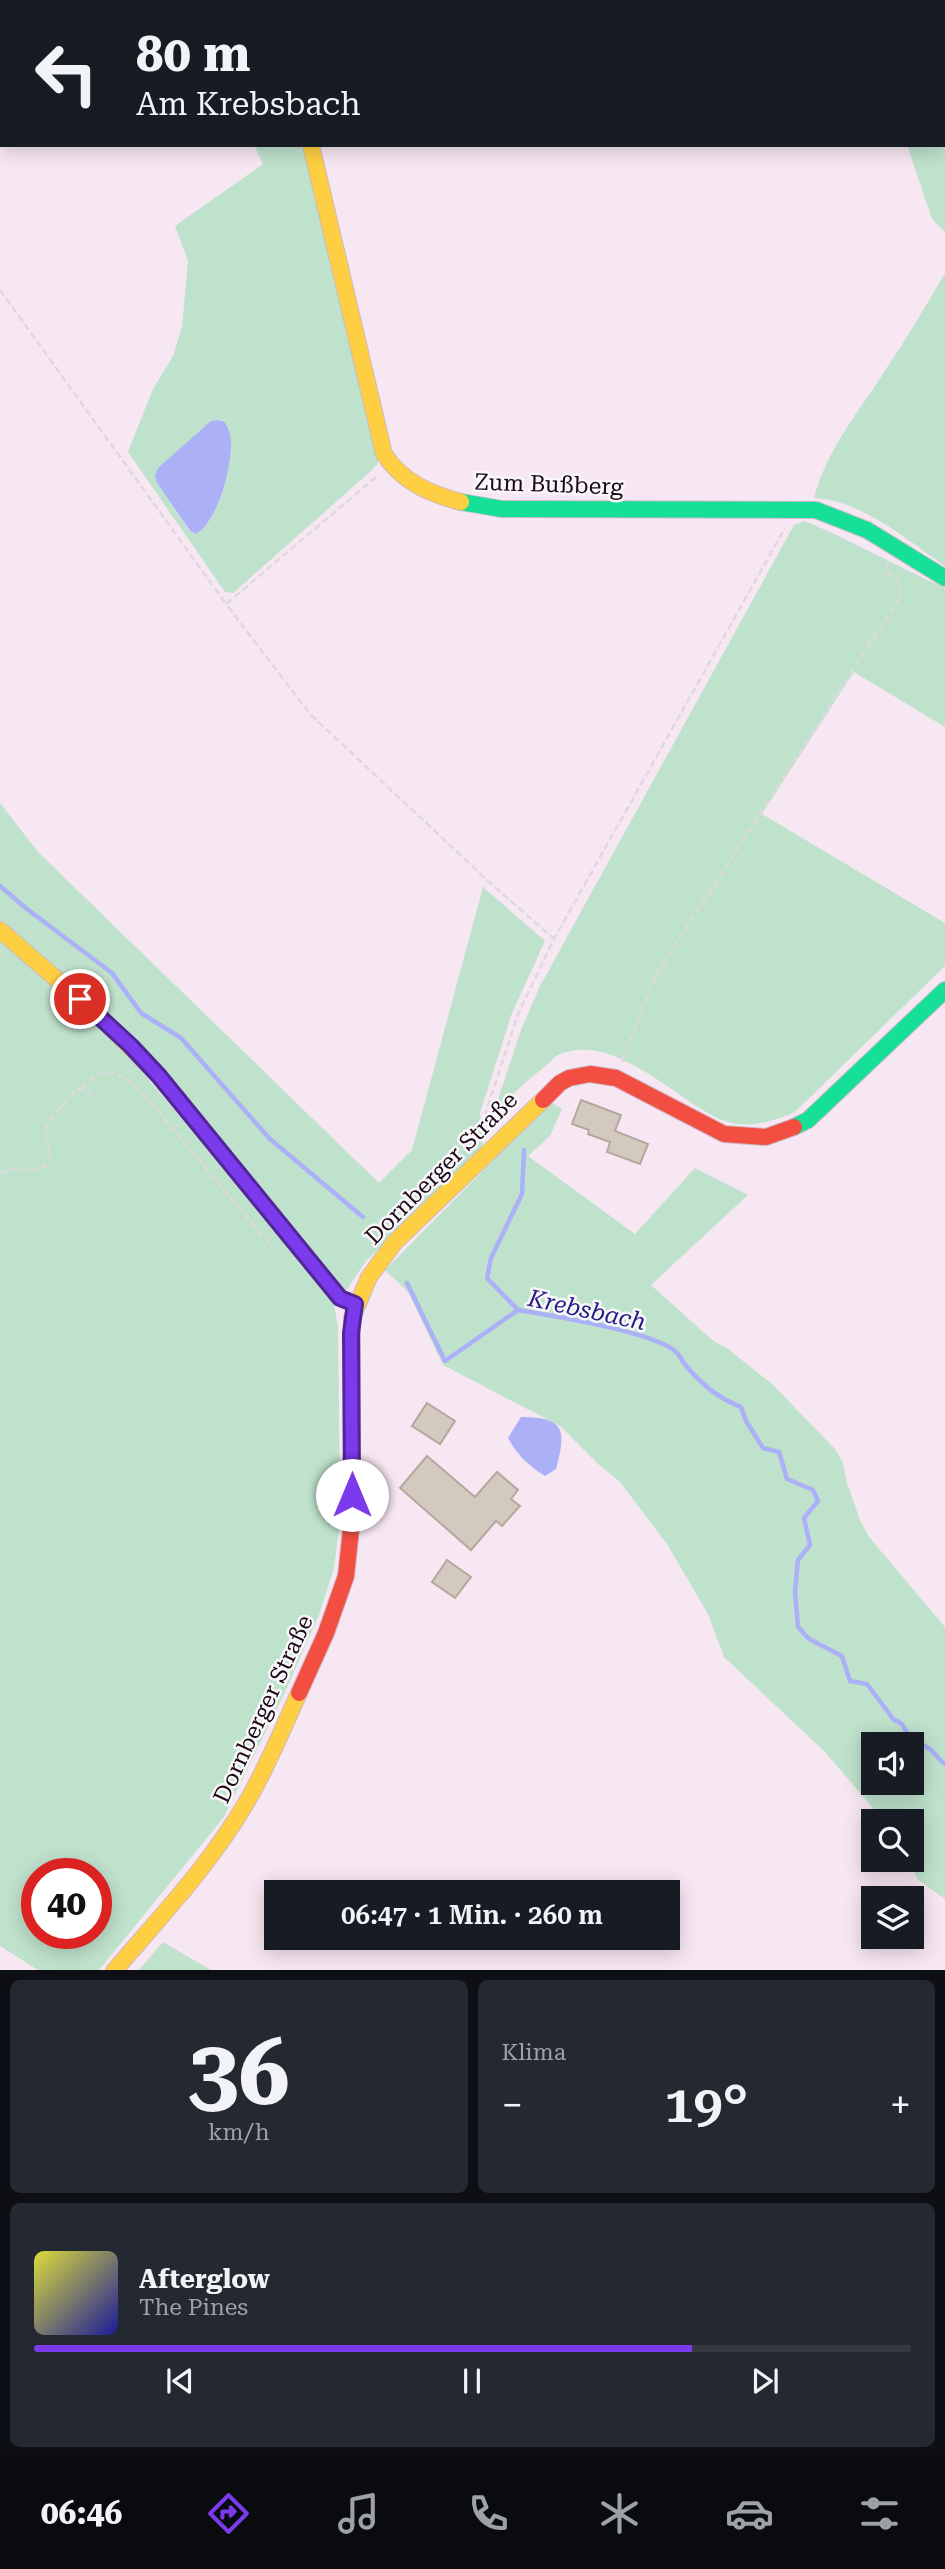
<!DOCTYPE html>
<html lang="de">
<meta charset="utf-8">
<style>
body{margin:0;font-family:"Roboto Serif",serif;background:#242831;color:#f1f3f6;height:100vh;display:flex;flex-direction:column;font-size:26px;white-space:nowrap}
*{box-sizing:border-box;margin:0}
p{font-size:23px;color:#9ea1a6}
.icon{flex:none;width:38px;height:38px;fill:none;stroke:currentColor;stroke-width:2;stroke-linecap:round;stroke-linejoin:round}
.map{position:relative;height:1970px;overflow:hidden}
.side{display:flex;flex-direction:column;gap:10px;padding:10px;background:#0d0f14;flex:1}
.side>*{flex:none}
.top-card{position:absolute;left:0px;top:0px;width:945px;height:147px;box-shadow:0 4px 18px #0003;background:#171b24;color:#f1f3f6;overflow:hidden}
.tools{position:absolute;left:861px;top:1732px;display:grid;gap:14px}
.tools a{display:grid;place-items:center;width:63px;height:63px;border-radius:0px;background:#171b24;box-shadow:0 4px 18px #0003;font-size:35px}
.speed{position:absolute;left:21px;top:1858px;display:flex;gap:14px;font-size:35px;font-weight:700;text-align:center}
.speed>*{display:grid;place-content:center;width:91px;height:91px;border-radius:50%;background:#171b24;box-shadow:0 4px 18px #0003;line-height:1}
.speed .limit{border:10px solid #d22;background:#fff;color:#111}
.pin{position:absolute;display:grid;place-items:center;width:60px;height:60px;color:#fff;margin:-30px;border:4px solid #fff;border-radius:50%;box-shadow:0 2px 7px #0007}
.me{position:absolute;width:77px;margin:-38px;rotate:0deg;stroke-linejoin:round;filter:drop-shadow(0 0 5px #0008)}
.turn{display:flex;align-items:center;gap:24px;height:147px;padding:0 21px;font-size:32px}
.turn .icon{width:91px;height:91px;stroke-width:2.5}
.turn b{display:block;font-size:49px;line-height:60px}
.big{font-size:52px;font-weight:600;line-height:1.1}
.side .widget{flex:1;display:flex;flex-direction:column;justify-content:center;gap:10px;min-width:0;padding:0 24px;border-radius:10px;background:#242831}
.side .dial{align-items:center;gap:0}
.dial b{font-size:91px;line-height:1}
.song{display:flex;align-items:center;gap:21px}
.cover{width:84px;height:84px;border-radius:10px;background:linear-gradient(135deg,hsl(60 70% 55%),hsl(240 70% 35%))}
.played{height:7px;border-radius:4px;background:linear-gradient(90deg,#7c3aed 75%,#363941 75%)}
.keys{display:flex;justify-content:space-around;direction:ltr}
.heat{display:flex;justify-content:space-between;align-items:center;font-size:38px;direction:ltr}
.side .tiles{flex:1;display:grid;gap:10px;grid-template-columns:1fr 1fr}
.widget:last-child{grid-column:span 2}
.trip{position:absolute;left:264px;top:1880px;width:416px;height:70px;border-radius:0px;background:#171b24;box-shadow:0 4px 18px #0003;font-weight:600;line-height:70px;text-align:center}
.menu{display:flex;height:112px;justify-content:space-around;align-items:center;background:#090b0e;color:#9ea1a6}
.menu .icon{width:49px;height:49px}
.menu .selected{color:#7c3aed}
.menu b{font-size:32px;color:#f1f3f6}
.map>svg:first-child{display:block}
</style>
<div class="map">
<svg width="945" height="1971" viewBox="0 0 945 1971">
<rect width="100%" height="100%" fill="#f7e7f2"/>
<g fill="#bfe2cd" fill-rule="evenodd">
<path d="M858,0H945V232L932,219L907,145H943V2Z"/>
<path d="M254,145H305L379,455L377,465L371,471L233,593L225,592L128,452L153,389L173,356L182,327L188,261L175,226L263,164ZM218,420H224C237,447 223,519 196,534L189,531L157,483Z"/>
<path d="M945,273V566C905,539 864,501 814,498C828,446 860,411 888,366C908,336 927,304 945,273Z"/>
<path d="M805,521C853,541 898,567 945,588V727L854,672L762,814L945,923V966L795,1112C773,1122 745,1130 722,1120C676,1100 613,1030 558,1055C553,1058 547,1065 542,1069C522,1085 512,1093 498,1115L493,1114L521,1030L540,986L794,525Z"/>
<path d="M0,803L38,852L379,1183L412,1150L483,887L545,941L512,1013L480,1113L483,1150L366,1261L346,1291L155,1065L0,926Z"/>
<path d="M0,934L98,1019L333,1299L338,1326L340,1521L334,1568L319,1615L285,1692L224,1817L99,1970H38L0,1946ZM37,1874H96V1934H37Z"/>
<path d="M551,1102L562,1109L550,1136L528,1156L635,1234L695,1168L748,1195L651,1285L712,1340L728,1349L772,1384L835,1449L843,1463L847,1483L860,1520L869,1537L945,1627V1899L918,1880L909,1860H912V1822H885L825,1752L724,1657L708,1614L667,1544L620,1482L598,1464L560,1426L443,1365L408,1292L385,1270ZM873,1745H912V1783H873Z"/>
<path d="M163,1942L211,1970H139Z"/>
</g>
<g fill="#abb0f7">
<path d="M218,420L224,421C228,428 231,434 231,442C231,468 219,520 196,534L190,531L157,483L155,475L158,468L211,421Z"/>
<path d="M521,1417C566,1417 566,1431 556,1469L545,1476C529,1466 517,1455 508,1438Z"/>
</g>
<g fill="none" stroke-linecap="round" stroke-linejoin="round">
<g stroke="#abb0f7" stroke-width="4.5">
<path d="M0,886L27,909L112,973L141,1013L181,1038L270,1139L363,1217"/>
<path d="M407,1283L445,1361L518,1310C549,1315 658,1332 677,1353C680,1355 681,1359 683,1362C700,1383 716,1397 741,1407L746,1421L763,1448L779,1452L787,1479L813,1490L818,1501L804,1518L810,1545L798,1560L795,1592L798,1627L809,1639L842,1656L850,1681L867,1684L894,1720C905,1723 903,1728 909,1736C915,1743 927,1745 933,1752C938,1757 939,1760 945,1764"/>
<path d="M518,1310L487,1278L491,1258L522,1194L524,1150"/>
</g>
</g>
<g fill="#d4c9bf" stroke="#b3a89e" stroke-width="2">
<path d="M581,1100L621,1115L615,1131L648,1144L640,1164L607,1152L610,1142L588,1134L589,1130L572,1124Z"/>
<path d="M427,1403L455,1421L440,1444L412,1426Z"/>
<path d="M427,1456L475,1497L497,1472L518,1490L511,1499L520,1506L502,1526L496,1521L471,1550L400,1488Z"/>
<path d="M447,1560L471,1577L455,1598L432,1582Z"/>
</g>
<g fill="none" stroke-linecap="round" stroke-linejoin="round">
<defs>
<path id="street" d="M278,0V2"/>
<g id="fast">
<path d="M461,502L502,509L816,510L867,530L945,578"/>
<path d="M794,1127L808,1120L945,990"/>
</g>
<g id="slow">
<path d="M311,145L384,454C402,482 430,494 461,502"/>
<path d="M0,930L99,1016L159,1076L340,1298L355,1304"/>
<path d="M352,1318L369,1277L395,1242L543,1100"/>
<path d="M114,1971C160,1917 210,1865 246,1803C267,1768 282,1730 299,1693"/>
</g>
<g id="jam">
<path d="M543,1100L560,1083L569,1078L590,1074L616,1078L724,1134L766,1137L794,1127"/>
<path d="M299,1693L326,1633L346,1576L352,1520V1318"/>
</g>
</defs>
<use href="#street" stroke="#cdb9c7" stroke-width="18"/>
<use href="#fast" stroke="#cdb9c7" stroke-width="18"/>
<use href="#slow" stroke="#cdb9c7" stroke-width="18"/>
<use href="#jam" stroke="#cdb9c7" stroke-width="18"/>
<g stroke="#ded9dd" stroke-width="2.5" stroke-dasharray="7 3.5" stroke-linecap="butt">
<path d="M59,2L61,0"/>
<path d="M0,43L2,41"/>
<path d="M0,290L226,604"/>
<path d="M376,477L226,604L310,714L488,881L553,938"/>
<path d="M622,1062L656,975L900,597C903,586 897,578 888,573L886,567L888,562"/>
<path d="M81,1088C107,1061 118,1073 143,1093L272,1247"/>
<path d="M488,1127L486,1112L518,1014L554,939L785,528"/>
<path d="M0,1173C17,1162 39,1180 50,1159L46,1127L51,1118L77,1089L87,1090L94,1097"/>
</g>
<use href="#street" stroke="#fefbfd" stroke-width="16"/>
<use href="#fast" stroke="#16e098" stroke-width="16"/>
<use href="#slow" stroke="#ffcf43" stroke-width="16"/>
<use href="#jam" stroke="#f24e42" stroke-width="16"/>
</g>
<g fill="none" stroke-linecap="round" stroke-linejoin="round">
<defs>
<path id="route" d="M80,999L131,1046L159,1076L340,1298L355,1304L351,1333L352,1495"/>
</defs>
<use href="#route" stroke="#51269a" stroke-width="18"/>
<use href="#route" stroke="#7c3aed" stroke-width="12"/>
</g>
<g text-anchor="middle" stroke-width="5" stroke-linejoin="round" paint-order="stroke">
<g font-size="23" fill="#1d0719" stroke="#f8f8f8">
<text transform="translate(549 484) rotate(2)" y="8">Zum Bußberg</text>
<text transform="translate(441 1168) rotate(-45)" y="8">Dornberger Straße</text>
<text transform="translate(263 1709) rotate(-65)" y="8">Dornberger Straße</text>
</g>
<g font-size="24" font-style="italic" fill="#261b89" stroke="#f8f8f8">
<text transform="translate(587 1310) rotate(12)" y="8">Krebsbach</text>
</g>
</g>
</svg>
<div class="tools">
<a><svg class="icon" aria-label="sound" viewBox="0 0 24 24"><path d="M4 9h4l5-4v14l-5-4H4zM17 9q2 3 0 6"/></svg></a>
<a><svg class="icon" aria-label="search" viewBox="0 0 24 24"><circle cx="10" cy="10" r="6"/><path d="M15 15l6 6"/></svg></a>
<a><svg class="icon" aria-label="layers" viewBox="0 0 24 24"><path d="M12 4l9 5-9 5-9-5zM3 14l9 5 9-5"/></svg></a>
</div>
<div class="speed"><div class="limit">40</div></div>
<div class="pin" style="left:80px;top:999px;background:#d93025"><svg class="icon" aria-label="arrive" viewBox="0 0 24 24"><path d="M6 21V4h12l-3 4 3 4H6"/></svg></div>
<svg class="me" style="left:352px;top:1495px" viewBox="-20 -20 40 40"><circle r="19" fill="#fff"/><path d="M0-13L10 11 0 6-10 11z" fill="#7c3aed"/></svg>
<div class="trip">06:47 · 1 Min. · 260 m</div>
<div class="top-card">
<div class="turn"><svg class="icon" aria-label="left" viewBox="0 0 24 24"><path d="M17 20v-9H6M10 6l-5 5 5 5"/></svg><div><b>80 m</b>Am Krebsbach</div></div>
</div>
</div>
<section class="side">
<div class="tiles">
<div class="widget dial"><b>36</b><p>km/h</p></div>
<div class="widget"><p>Klima</p>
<div class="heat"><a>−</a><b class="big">19°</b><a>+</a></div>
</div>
<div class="widget">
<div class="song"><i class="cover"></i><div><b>Afterglow</b><p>The Pines</p></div></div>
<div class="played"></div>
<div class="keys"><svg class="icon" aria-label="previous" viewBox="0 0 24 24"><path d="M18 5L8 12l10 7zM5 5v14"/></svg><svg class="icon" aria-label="pause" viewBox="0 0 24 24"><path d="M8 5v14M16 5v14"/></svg><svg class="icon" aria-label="next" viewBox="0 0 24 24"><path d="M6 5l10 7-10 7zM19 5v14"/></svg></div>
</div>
</div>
</section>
<nav class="menu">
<b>06:46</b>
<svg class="icon selected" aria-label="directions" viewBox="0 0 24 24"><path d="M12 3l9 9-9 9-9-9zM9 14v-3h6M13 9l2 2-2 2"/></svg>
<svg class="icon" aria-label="music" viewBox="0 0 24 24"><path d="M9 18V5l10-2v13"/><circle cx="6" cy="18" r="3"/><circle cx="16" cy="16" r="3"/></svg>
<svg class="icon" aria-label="phone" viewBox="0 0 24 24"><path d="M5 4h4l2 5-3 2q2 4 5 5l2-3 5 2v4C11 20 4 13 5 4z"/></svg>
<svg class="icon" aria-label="climate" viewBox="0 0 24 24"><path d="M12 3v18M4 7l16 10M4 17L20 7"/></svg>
<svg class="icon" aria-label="car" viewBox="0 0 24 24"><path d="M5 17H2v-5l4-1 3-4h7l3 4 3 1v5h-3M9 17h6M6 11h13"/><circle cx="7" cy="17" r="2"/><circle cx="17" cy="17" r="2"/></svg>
<svg class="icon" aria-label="filters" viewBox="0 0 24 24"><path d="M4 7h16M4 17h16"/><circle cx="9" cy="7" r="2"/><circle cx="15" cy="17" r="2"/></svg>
</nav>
